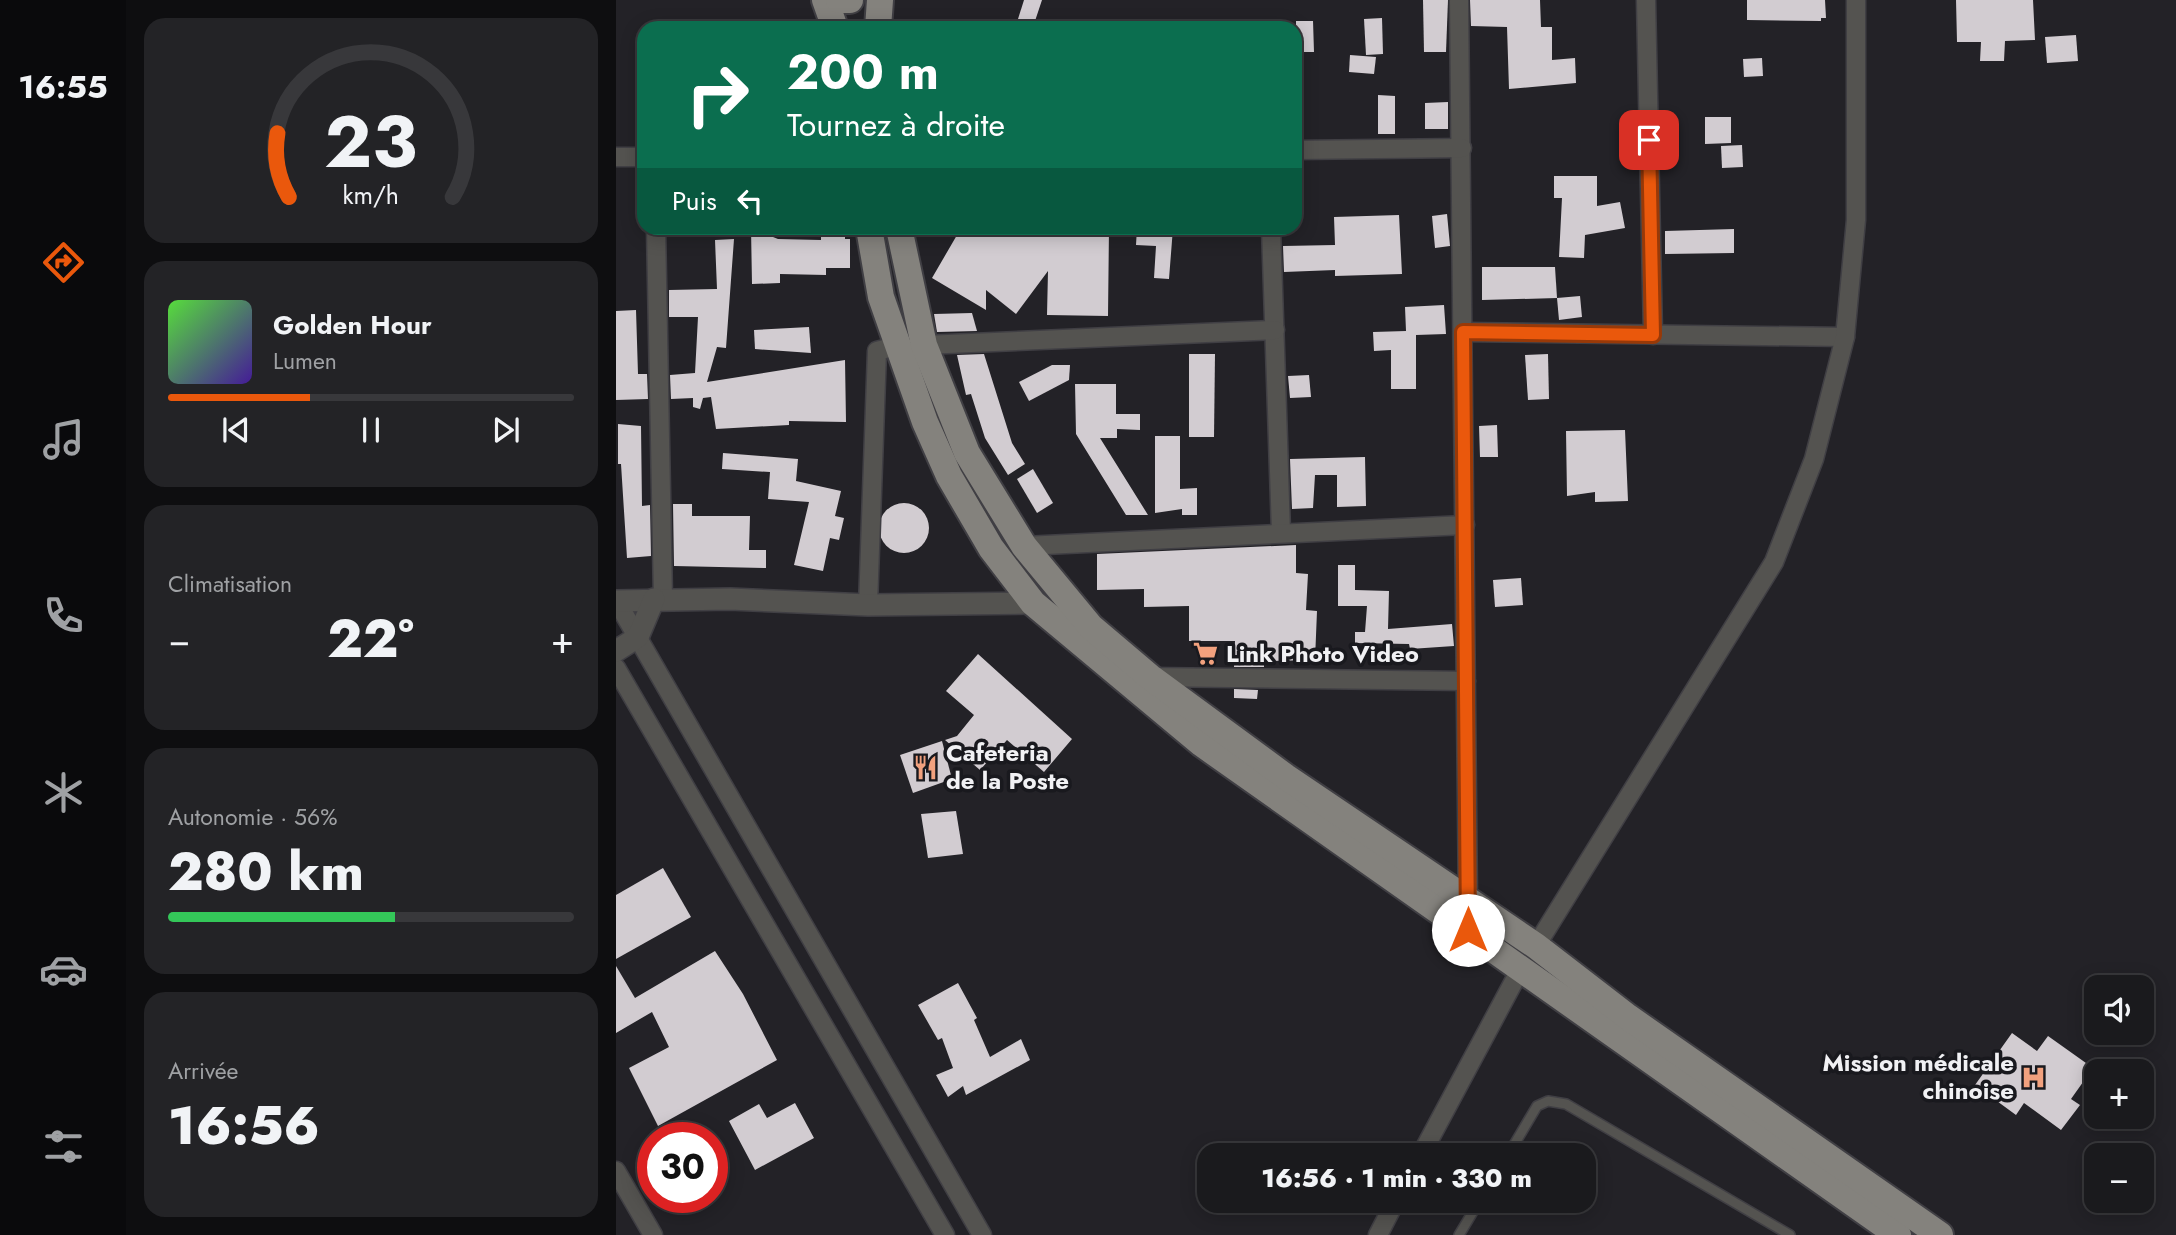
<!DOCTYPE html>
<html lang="fr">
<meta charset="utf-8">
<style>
body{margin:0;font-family:Jost,sans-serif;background:#232326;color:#f1f3f6;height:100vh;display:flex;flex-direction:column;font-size:26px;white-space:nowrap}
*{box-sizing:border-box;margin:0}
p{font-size:23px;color:#9fa1a4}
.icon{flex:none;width:38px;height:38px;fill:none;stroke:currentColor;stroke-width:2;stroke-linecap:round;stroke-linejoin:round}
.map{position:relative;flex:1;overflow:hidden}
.panel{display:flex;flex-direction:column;gap:18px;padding:18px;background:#0e0e10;width:490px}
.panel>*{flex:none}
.banner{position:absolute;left:21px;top:21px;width:665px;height:214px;border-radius:21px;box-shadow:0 4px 18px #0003,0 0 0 2px #38383b;background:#0b6e4f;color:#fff;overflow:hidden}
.buttons{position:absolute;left:1468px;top:975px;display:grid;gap:14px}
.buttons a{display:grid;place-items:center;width:70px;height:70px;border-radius:14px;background:#1a1a1d;box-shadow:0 4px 18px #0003,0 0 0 2px #38383b;font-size:35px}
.speed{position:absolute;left:21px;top:1122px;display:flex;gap:14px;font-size:35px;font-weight:700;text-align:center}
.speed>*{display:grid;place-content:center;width:91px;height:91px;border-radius:50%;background:#1a1a1d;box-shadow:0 4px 18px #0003,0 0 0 2px #38383b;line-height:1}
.speed .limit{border:10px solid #d22;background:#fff;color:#111}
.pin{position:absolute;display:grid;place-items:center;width:60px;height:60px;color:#fff;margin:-30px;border-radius:14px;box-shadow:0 4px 10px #0006}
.me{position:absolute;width:77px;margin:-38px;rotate:0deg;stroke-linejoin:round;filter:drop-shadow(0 0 5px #0008)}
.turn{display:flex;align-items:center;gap:24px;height:147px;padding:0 35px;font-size:32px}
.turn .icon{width:91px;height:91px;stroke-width:2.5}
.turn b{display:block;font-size:49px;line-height:60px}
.then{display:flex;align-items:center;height:66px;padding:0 35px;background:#0003;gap:14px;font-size:26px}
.big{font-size:52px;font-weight:800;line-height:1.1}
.panel .widget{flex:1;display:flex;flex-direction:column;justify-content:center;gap:10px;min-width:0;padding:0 24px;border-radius:21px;background:#232326}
.panel .dial{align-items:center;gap:0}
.dial svg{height:182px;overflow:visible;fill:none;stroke:#38383b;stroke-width:7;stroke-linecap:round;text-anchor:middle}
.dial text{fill:#f1f3f6;stroke:none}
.song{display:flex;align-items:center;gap:21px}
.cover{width:84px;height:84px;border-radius:10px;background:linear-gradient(135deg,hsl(110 70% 55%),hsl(260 70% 35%))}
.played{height:7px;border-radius:4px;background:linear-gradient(90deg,#ea580c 35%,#38383b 35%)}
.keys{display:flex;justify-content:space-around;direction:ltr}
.heat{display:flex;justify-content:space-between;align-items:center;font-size:38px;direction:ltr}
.charge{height:10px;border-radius:5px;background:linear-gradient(90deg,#34c759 56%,#38383b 0)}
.trip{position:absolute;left:581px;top:1143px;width:399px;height:70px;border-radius:21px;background:#1a1a1d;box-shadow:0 4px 18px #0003,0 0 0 2px #38383b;font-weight:800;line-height:70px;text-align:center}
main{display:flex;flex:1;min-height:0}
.tabs{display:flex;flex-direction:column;width:126px;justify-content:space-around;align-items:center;background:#0a0a0c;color:#9fa1a4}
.tabs .icon{width:49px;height:49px}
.tabs .active{color:#ea580c}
.tabs b{font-size:32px;color:#f1f3f6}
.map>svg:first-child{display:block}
</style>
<main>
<nav class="tabs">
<b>16:55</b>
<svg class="icon active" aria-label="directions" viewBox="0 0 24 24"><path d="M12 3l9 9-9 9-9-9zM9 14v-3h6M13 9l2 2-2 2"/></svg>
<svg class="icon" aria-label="music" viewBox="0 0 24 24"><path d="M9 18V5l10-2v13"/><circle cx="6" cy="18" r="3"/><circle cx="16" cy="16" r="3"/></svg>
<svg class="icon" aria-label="phone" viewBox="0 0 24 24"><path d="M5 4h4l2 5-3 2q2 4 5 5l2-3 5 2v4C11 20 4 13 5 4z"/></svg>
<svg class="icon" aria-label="climate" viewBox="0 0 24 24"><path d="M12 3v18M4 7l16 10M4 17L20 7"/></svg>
<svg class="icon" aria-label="car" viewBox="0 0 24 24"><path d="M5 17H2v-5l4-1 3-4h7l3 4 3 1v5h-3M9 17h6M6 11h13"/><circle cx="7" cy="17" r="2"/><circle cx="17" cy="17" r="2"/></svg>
<svg class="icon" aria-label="filters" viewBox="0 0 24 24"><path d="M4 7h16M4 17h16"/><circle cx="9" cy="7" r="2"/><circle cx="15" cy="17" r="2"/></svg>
</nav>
<section class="panel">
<div class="widget dial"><svg viewBox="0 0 100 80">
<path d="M14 69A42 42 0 1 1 86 69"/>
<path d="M14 69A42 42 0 0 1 9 41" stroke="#ea580c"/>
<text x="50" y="56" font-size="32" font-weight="700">23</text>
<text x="50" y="72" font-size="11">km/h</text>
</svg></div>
<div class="widget">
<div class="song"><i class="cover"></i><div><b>Golden Hour</b><p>Lumen</p></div></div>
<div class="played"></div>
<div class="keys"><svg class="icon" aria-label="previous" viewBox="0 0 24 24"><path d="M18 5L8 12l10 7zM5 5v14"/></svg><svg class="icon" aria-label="pause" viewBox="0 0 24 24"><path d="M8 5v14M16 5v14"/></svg><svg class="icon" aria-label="next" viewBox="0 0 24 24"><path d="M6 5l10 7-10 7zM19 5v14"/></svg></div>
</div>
<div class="widget"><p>Climatisation</p>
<div class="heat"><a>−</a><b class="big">22°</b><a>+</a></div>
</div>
<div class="widget"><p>Autonomie · 56%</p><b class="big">280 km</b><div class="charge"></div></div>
<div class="widget"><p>Arrivée</p><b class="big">16:56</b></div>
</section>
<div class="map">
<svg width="1560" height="1235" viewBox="0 0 1560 1235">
<rect width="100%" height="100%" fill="#232227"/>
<g fill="#d2ccd1">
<path d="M408,0H426L418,24L402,19Z"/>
<path d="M807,0H832L830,52H808Z"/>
<path d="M854,0H924L925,27H936V60L959,58L960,83L893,89L891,27L855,26Z"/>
<path d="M1131,0H1209L1210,18H1205V21L1131,20Z"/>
<path d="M1340,0H1417L1419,40L1389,41L1388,61H1364L1365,42H1341Z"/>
<path d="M766,18L767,54L750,55L748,19Z"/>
<path d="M680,21H697L698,52H680Z"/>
<path d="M1460,35L1462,61L1431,63L1429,37Z"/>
<path d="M734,55L760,57L758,74L733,72Z"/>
<path d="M1146,58L1147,76L1128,77L1127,59Z"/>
<path d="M762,95L779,96V134H762Z"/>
<path d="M832,102V129H809V103Z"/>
<path d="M1089,117H1115V143L1089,144Z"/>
<path d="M1126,145L1127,167L1106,168L1105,146Z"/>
<path d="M938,176H981V206L1004,202L1009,228L969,235L968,258L943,257L946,198H938Z"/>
<path d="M831,214L834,246L819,248L816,216Z"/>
<path d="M783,215L786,274L719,276V270L668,272L667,246L719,245L718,217Z"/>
<path d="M135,228H156L157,237L162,239L205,240V228H229V239H234V268H210V275L164,274V283L136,284Z"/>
<path d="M377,228H493L492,316L431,315L432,271L400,314L370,290V310L316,278L341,235L377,234Z"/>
<path d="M521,228H557L553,279L538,278L540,246L520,245Z"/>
<path d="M1118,229V253L1049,254V231Z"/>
<path d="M118,239L110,348L101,347L91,382L229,360L230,422L173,421V425L100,429L95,397L87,398L84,409L77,407V398L55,399L54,375L79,373L82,317H53V290L101,289L99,240Z"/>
<path d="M866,267H939L941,298L866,300Z"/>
<path d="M964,296L966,317L943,320L941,298Z"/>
<path d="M828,305L830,334L800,335V389H775V350L758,351L757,332L790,331L789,307Z"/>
<path d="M20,310L22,374H31L32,399L0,400V311Z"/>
<path d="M356,313L361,331L321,332L318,314Z"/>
<path d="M193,327L195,353L139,349L138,330Z"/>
<path d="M368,354L396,443L409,464L392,475L369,438L355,394L350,395L341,355Z"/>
<path d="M573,354H599L598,437H573Z"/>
<path d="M932,354L933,399L912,400L909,355Z"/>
<path d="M436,365H454L453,380L413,401L403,382Z"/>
<path d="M693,375L695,397L674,398L672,376Z"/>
<path d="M459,384H500V414H524V430L501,429V438H484L532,515H510L460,434Z"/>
<path d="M2,424L25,426L26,506L34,505L35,556L11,558L5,464H2Z"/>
<path d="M881,425L882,457H864L863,426Z"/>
<path d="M1009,430L1012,501L979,502V492L951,496L950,431Z"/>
<path d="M539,436H564V489L581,488V515H566V509L539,513Z"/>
<path d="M107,453L182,459L180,481L225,491L219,516L228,518L223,540L214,538L207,571L178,565L193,502L152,499L154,472L106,469Z"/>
<path d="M749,457L750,506L721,507V475H699L697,508L676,509L674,459Z"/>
<path d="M417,469L437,503L421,513L401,479Z"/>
<circle cx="288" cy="528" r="25"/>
<path d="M57,504H76V516H134L133,550H150V568L58,566Z"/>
<path d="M680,545V573L692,574L690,610L701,611L699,660L648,661V667H618L619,641H573V606L528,607V589L481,590V554Z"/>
<path d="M722,565H739V590L773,591L772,629L836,624L838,646L794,649L793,644L739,643V632H749L751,606H722Z"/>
<path d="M905,578L907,605L879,607L877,580Z"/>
<path d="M362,654L456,739L428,772L391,740L364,770L329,740L341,736L358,715L330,691Z"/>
<path d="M618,689L642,690L641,699L618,698Z"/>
<path d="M326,741L336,779L297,793L284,755Z"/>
<path d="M340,811L347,854L312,858L305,814Z"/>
<path d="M47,868L75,917L0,959V895Z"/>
<path d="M99,951L127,994L161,1060L42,1126L13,1068L53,1047L36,1012L0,1033V966L19,998Z"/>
<path d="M342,983L361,1018L358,1020L374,1057L405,1039L414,1060L350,1095L347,1086L332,1097L320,1075L337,1068L326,1038L322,1040L302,1005Z"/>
<path d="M1396,1033L1421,1051L1432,1036L1477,1068L1455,1099L1464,1105L1445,1130L1408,1103L1400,1115L1359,1085Z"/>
<path d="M179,1103L198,1138L139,1170L113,1121L143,1104L151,1118Z"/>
</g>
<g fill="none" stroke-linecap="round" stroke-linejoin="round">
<defs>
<g id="service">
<path d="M892,1155L921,1106L932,1101L950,1104L1174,1235"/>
<path d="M843,1235L864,1200"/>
</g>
<g id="minor">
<path d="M843,0L852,906"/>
<path d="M1030,0L1037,335"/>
<path d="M679,150L846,148"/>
<path d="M0,157H28"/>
<path d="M40,228L47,599"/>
<path d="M655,228L665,532"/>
<path d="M847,332L1229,337"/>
<path d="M308,345L659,330"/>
<path d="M408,546L849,525"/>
<path d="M0,600L366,1235"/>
<path d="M252,605L261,351L280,346"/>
<path d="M0,668L329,1235"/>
<path d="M534,677L850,681"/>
<path d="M920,946L1158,562L1198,459L1229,337L1240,220V0"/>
<path d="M805,1155L904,970"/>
<path d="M0,1171L37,1235"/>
<path d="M762,1235L780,1200"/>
</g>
<g id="tertiary">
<path d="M0,601L114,599L252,605L417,603"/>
<path d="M0,651L22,637L38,599"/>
</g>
<g id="primary">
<path d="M209,0L219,28"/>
<path d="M223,0H234"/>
<path d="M262,28L264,0"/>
<path d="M253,228L265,297L309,422L333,476L375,548L417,603L586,744L1282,1235"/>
<path d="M283,228L308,345L351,453L408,546L475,627L534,677L670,777L920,946L1012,1017L1324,1235"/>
</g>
</defs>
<use href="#service" stroke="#403f44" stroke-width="12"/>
<use href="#minor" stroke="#403f44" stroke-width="21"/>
<use href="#tertiary" stroke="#403f44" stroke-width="24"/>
<use href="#primary" stroke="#403f44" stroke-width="30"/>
<use href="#service" stroke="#545350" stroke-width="9"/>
<use href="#minor" stroke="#545350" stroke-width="18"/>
<use href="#tertiary" stroke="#545350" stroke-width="21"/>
<use href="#primary" stroke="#84827d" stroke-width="26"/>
</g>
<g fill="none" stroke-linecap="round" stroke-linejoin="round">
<defs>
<path id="route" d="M852,930L847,332L1037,335L1033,140"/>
</defs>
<use href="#route" stroke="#983908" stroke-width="18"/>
<use href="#route" stroke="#ea580c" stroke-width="12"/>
</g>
<defs>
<symbol id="supermarket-bare" viewBox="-9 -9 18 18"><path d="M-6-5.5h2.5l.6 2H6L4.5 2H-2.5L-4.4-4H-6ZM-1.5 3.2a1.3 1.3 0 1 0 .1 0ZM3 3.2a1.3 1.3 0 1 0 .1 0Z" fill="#f2a17e" stroke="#19191e" stroke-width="2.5" paint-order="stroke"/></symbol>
<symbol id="restaurant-bare" viewBox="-9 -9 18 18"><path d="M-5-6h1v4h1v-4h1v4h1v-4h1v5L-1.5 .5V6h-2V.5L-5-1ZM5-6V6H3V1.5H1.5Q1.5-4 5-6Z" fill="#f2a17e" stroke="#19191e" stroke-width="2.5" paint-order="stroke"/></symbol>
<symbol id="hospital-bare" viewBox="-9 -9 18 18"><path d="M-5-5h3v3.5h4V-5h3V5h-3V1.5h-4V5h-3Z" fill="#f2a17e" stroke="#19191e" stroke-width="2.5" paint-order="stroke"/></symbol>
</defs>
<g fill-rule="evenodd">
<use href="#supermarket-bare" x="572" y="636" width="35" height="35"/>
<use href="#restaurant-bare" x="292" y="750" width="35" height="35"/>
<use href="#hospital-bare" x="1400" y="1060" width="35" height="35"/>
</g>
<g text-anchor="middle" stroke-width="7" stroke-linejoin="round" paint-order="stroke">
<g font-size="24" font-weight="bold" fill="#f1f1f4" stroke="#19191e" text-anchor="start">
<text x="610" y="662">Link Photo Video</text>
<text x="330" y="761">Cafeteria<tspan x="330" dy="28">de la Poste</tspan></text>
<text x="1398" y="1071" text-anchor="end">Mission médicale<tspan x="1398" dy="28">chinoise</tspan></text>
</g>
</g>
</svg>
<div class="buttons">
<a><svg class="icon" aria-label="sound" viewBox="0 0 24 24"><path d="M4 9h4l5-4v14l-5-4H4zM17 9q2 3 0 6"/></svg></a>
<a>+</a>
<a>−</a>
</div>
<div class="speed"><div class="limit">30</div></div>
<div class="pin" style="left:1033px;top:140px;background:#d93025"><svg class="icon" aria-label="arrive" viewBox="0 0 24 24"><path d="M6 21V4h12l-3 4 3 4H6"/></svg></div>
<svg class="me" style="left:852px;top:930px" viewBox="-20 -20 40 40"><circle r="19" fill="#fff"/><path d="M0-13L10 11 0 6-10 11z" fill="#ea580c"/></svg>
<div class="trip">16:56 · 1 min · 330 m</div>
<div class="banner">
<div class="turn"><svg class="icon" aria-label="right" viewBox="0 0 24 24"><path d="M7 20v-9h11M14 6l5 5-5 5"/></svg><div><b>200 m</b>Tournez à droite</div></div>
<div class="then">Puis<svg class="icon" aria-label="left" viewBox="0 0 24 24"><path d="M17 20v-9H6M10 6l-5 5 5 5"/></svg></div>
</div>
</div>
</main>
